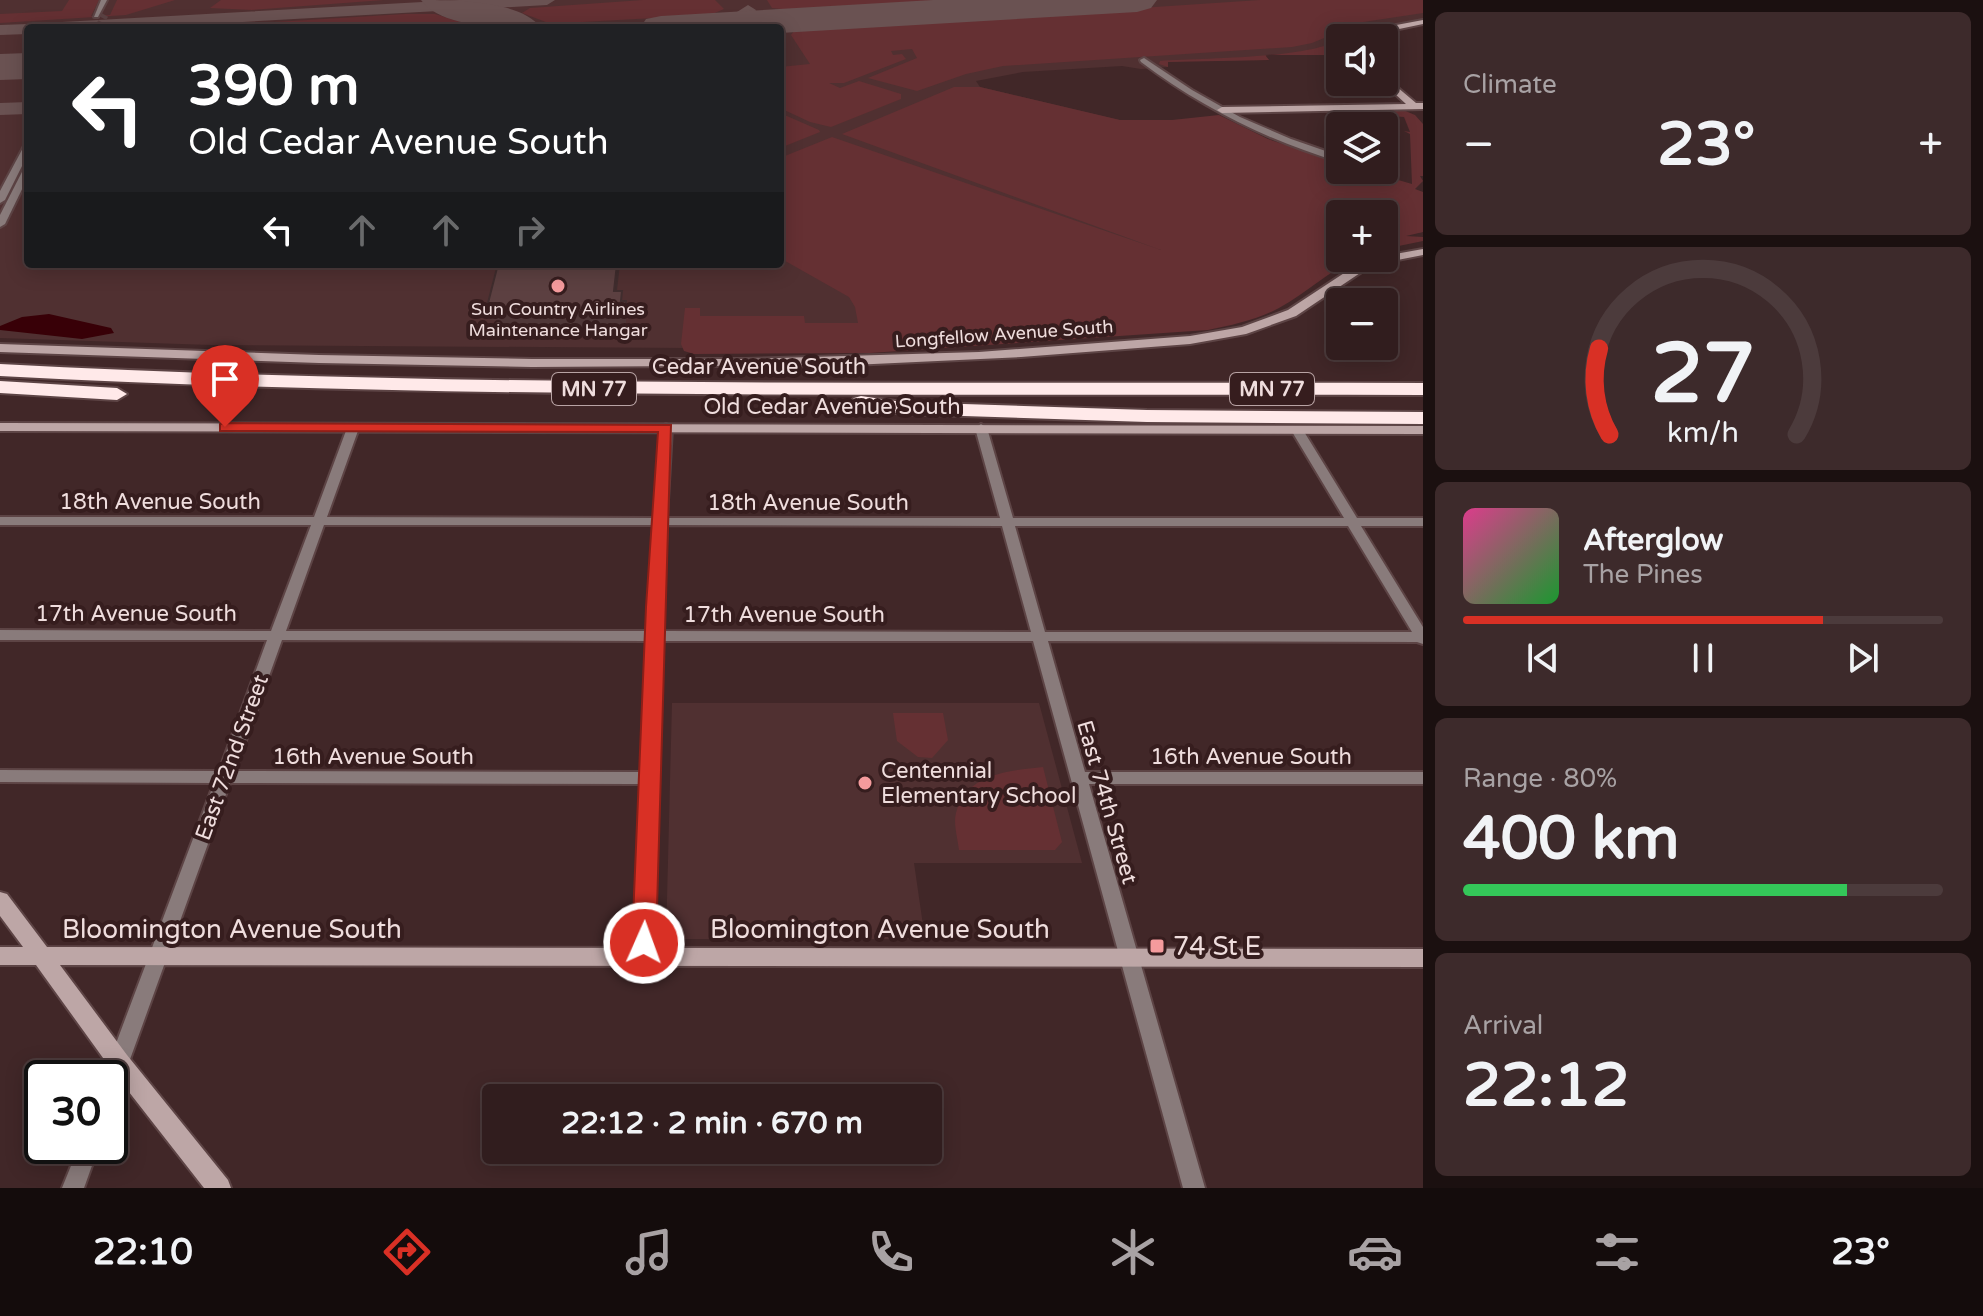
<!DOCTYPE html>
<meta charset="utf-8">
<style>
body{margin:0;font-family:"Varela Round",sans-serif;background:#3d2a2b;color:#f1f3f6;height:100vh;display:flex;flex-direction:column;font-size:30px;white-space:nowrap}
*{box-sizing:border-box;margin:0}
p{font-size:26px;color:#a8a2a4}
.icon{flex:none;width:44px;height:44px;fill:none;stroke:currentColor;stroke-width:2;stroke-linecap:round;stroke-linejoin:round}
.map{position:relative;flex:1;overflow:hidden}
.details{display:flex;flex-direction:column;gap:12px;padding:12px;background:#1b1010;width:560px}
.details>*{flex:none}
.hud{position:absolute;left:24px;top:24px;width:760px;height:244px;border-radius:8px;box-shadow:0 4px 20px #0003,0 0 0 2px #4c3b3c;background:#202124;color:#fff;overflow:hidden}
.controls{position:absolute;left:1326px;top:24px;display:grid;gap:16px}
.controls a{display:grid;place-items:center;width:72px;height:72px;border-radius:8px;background:#311d1e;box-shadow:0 4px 20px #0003,0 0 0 2px #4c3b3c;font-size:40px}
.speed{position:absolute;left:24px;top:1060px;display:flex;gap:16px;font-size:40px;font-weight:700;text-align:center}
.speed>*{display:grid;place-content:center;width:104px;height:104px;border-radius:50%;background:#311d1e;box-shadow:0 4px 20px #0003,0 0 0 2px #4c3b3c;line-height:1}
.speed .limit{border:4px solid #111;border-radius:12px;background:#fff;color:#111}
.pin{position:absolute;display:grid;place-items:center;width:68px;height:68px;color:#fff;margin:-82px -34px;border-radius:50% 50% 50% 0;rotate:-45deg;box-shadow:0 0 8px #0007}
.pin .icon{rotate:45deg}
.me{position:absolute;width:88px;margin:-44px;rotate:2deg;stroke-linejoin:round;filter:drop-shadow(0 0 6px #0008)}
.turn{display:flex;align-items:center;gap:28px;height:168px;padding:0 32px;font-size:36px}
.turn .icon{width:104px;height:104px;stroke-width:2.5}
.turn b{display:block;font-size:56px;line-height:68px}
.lanes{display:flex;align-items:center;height:76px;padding:0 32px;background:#0003;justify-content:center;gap:40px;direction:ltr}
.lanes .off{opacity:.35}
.big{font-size:60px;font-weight:800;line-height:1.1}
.details .card{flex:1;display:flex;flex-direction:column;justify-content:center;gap:12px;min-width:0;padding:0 28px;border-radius:12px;background:#3d2a2b}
.details .dial{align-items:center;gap:0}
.dial svg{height:208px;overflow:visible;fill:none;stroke:#4c3b3c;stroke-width:7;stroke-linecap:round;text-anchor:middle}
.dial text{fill:#f1f3f6;stroke:none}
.song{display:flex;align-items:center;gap:24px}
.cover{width:96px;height:96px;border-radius:12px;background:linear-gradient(135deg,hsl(330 70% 55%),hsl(130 70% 35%))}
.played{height:8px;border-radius:4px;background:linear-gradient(90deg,#d93025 75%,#4c3b3c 75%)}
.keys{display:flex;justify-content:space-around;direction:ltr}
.heat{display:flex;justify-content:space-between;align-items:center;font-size:44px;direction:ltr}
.charge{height:12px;border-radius:6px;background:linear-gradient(90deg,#34c759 80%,#4c3b3c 0)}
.trip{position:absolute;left:482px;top:1084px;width:460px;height:80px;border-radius:8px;background:#311d1e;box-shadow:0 4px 20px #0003,0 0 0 2px #4c3b3c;font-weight:800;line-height:80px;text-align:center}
.tabs{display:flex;height:128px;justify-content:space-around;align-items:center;background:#140c0c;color:#a8a2a4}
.tabs .icon{width:56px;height:56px}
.tabs .current{color:#d93025}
.tabs b{font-size:36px;color:#f1f3f6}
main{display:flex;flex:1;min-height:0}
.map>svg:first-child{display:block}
</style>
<main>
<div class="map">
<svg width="1423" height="1188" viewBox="0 0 1423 1188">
<rect width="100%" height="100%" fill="#412728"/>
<g fill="#503031" fill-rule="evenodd">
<path d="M0,0H1423V19L1379,27L1352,38H1340V55L1278,54L1265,55L1269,60L1185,61L1168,62V67L1141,69L1122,66L1023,72L976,81L980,87L1423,192V232L1384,239V214H1340V253L688,348L211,345L0,338ZM28,28H780V264H28Z"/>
<path d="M672,703H1039L1082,863H914L925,939H666Z"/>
</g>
<g fill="#653033">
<path d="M69,0H99L91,16L110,15L117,0H175L126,15L0,23V14L62,11Z"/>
<path d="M221,0H384L252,10L210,8Z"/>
<path d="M643,0H715L724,9L710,15L563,23L546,22L522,13L530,8Z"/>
<path d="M767,0H962L791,10L772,8Z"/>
<path d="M1260,0H1423V13L1363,22L1312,43L1292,47L1003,66L966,74L917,91L868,78L917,58L912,49L891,51L893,55L902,54L906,59L844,83H829L840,88L859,81L901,94V99L831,127L810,122L780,108V67L810,64L791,35L794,31Z"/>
<path d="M405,14H435L470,25L463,28H174Z"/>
<path d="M1340,39V55H1265L1269,60L1168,62V67L1159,64L1160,61C1200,58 1310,59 1340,39Z"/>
<path d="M954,87H980L1120,120H1172L1219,115L1268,139L1340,163V170H1364L1412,184L1410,134L1404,131L1410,132L1404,117L1364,114V121L1358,110H1403L1415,115L1423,124V176H1420L1423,181L1415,189L1423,192V232L1406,236L1423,237V241L1384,249V214H1340V258H1358C1329,270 1307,293 1279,308C1257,320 1232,325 1208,330L870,353L694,354L684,351L681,344L685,308H700V316H804L805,323H858L855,307L849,297L780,258V158L832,137L1161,250L842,134Z"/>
<path d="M780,113L819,130L820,132L780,148Z"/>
<path d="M893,713H943L948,740L932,758L918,757L897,741Z"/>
<path d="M1043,767L1062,842L1055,850H959C958,840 953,823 956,813C967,773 1009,771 1043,767Z"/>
</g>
<path fill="#380007" d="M49,314L111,328L114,333L82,339L0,330V326L22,317Z"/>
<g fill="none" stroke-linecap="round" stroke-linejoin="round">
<g fill="#6a5252" fill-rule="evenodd">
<path d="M459,0H555L547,5L135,28H28V34L0,35V25L28,24L36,28L44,23Z"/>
<path d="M1008,0H1030C1018,11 987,20 974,9L976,6Z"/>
<path d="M748,5L756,10L752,20L745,23L757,28L691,26L699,21L729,17Z"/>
<path d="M28,102V114L0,115V103Z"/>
</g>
<g fill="#6a5252" fill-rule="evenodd">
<path d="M421,0C453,0 521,0 541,28C508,28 442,29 421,0Z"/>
<path d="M933,0H1157L1151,8L1137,12L780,33V28H640L646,19L661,16Z"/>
<path d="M28,53V79L0,80V54Z"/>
</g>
<path stroke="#5b4243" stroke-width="7" stroke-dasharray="7 4" stroke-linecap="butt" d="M98,28L105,15"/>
<defs>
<g id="street">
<path d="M101,0H107L98,17H94Z"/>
<path d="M1144,58L1192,90L1240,117L1291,139L1340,156V162C1268,141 1201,107 1141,62L1140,60Z"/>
<path d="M28,143V154L5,200L0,203V191L24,146Z"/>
<path d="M28,165V177L5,224L0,227V215L24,168Z"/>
<path d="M1384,169L1389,171V175H1383L1373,170Z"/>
<path d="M353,424L359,428L327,517L654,518L660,428L666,424L672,428L667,518H1000L975,428L981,424L987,428L1013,518H1344L1291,430L1297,426L1303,430L1357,518H1423V526H1361L1423,627V644L1417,642L1048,641L1085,772H1423V784H1089L1205,1188H1183L1033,641H661L652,957L650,963L643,965L636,963L634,957L641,784L230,783L120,1087L117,1094L110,1096V1078H103L214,783L0,782V770L219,771L267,640H0V630L271,631L311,525H0V517H314L347,428ZM324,525H654L647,631H286ZM667,525L1002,526L1031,632L662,631ZM1015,526H1348L1412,632H1045ZM282,640L647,641L641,772L235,771Z"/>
<path d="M79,1146H99L84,1188H62Z"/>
</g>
<g id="secondary">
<path d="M1423,20V24L1380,33L1371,38H1361L1375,29Z"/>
<path d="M1384,76L1416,103H1423V109L1222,113L1217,110L1222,107L1406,104L1382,82Z"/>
<path d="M1423,249V255L1372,265L1296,316L1246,334L1190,344L1021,357L852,365L532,367L319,363L0,352V344L319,355L532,359H745L979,352L1190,336L1242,327L1288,310L1367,258H1384V256Z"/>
<path d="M0,423L1423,426V434L0,431Z"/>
<path d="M0,892L7,894L47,947L1423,949V967L60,965L127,1055L228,1180L231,1188H204L111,1069L36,965H0V947H23L0,916Z"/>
</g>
<g id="highway">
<path d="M0,364C474,389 948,381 1423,383V395C948,393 474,401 0,376Z"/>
<path d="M0,381L117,388L127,394L117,400L0,393Z"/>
<path d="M861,396L902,402L1147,410L1423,412V424L1147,422L902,414L854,406L851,402L854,398Z"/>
</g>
</defs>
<use href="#street" stroke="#5d4445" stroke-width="4"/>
<use href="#secondary" stroke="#5d4445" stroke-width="4"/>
<use href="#highway" stroke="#5d4445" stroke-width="4"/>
<use href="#street" fill="#897b7b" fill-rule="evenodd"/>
<use href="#secondary" fill="#bda6a6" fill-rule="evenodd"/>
<use href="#highway" fill="#ffe9e9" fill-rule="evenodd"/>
</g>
<path fill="#4f3738" d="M626,301V329L498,328L497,320H490L488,303Z"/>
<path fill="#402d2e" d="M617,264H620L615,308L614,291Z"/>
<path fill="#5c4041" stroke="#402d2e" stroke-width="2" d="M498,264H617L614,291H622L621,301H626V312L496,311L498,303H488Z"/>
<path fill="#d93025" stroke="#8d1f18" stroke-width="2" d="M225,423L671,425L656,943L652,950L644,953L636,950L632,943L646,607L658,432L220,431V424Z"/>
<g fill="#f59b9d" stroke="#361d1e" stroke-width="3">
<circle cx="558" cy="286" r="8"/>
<circle cx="865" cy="783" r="8"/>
<rect x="1149" y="938" width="16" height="16" rx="4"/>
</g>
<g text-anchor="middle" stroke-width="8" stroke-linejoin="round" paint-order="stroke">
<g font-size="18" fill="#efdddd" stroke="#361d1e">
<text x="558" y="315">Sun Country Airlines<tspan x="558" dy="21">Maintenance Hangar</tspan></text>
</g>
<g font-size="18" fill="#efdddd" stroke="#361d1e">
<text transform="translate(1004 334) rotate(-4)" y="6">Longfellow Avenue South</text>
</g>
<g fill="#361d1e" stroke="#b8a3a4" stroke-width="2">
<rect x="552" y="373" width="84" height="32" rx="6"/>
<rect x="1230" y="373" width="84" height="32" rx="6"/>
</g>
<g font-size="20" font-weight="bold" fill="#efdddd">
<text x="594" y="396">MN 77</text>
<text x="1272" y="396">MN 77</text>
</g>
<g font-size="22" fill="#efdddd" stroke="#361d1e">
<text x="759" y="374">Cedar Avenue South</text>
<text x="832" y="414">Old Cedar Avenue South</text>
<text x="160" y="509">18th Avenue South</text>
<text x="808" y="510">18th Avenue South</text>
<text x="136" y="621">17th Avenue South</text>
<text x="784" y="622">17th Avenue South</text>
<text x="373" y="764">16th Avenue South</text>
<text x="1251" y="764">16th Avenue South</text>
<text transform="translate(231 757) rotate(-70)" y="8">East 72nd Street</text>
<text transform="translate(1108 802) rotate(74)" y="8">East 74th Street</text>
</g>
<g font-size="22" fill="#efdddd" stroke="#361d1e" text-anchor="start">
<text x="881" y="778">Centennial<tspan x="881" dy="25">Elementary School</tspan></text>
</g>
<g font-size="26" fill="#efdddd" stroke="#361d1e">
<text x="232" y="938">Bloomington Avenue South</text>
<text x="880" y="938">Bloomington Avenue South</text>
</g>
<g font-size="26" fill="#efdddd" stroke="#361d1e" text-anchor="start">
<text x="1173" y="955">74 St E</text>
</g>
</g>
</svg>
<div class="controls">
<a><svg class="icon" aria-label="sound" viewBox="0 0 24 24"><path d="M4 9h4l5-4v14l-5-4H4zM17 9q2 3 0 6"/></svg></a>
<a><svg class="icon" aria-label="layers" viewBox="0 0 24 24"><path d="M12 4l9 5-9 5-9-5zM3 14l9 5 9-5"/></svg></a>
<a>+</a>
<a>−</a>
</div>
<div class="speed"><div class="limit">30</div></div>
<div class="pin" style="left:225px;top:427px;background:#d93025"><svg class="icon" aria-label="arrive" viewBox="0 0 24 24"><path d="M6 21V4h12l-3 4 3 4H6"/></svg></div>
<svg class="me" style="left:644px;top:943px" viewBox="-20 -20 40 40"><circle r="17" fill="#d93025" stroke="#fff" stroke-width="3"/><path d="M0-11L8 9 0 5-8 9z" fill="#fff"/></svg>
<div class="trip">22:12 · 2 min · 670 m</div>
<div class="hud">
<div class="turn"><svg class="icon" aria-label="left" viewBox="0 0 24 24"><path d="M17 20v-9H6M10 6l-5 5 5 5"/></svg><div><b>390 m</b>Old Cedar Avenue South</div></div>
<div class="lanes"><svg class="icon" aria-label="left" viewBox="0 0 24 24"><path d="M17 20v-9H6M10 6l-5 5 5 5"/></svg><svg class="icon off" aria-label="ahead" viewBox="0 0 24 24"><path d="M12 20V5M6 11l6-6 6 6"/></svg><svg class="icon off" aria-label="ahead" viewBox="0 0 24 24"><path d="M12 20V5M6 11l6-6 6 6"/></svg><svg class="icon off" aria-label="right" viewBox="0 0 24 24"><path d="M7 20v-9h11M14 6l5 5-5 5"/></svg></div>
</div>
</div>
<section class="details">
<div class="card"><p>Climate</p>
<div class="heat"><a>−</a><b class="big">23°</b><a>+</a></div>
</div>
<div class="card dial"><svg viewBox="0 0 100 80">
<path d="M14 69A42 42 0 1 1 86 69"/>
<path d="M14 69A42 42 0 0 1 10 36" stroke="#d93025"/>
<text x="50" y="56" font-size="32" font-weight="700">27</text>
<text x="50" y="72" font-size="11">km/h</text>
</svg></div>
<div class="card">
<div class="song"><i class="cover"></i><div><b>Afterglow</b><p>The Pines</p></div></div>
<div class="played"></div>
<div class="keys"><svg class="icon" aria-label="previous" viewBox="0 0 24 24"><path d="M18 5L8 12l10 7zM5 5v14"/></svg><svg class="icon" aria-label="pause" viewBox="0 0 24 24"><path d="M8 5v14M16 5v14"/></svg><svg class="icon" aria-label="next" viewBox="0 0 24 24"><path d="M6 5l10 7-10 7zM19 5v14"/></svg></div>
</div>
<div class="card"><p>Range · 80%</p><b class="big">400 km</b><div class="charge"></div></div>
<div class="card"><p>Arrival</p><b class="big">22:12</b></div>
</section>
</main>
<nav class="tabs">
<b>22:10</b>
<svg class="icon current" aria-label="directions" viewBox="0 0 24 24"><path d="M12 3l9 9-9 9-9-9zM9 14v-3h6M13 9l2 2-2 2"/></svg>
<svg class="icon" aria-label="music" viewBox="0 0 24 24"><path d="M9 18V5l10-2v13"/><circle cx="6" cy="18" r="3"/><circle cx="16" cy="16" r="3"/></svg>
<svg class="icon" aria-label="phone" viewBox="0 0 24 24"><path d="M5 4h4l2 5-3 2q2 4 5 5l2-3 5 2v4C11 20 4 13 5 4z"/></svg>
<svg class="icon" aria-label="climate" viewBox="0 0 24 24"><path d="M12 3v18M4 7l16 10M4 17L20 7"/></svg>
<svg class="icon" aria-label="car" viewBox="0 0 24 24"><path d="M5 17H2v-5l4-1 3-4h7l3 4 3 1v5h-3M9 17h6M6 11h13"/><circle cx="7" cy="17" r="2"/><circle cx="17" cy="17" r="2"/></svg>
<svg class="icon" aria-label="filters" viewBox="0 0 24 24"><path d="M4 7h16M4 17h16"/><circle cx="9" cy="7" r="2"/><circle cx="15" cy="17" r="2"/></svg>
<b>23°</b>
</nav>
